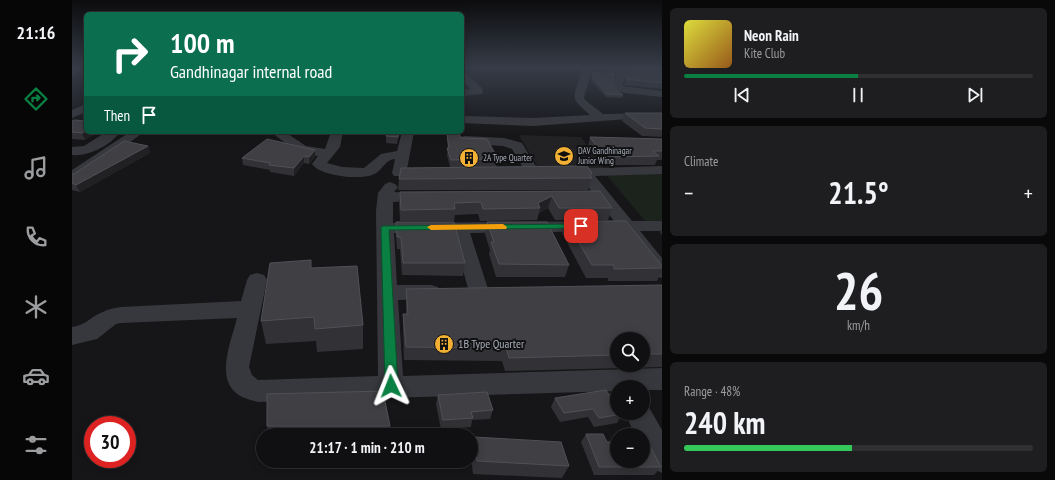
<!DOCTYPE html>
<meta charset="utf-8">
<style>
body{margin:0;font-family:"PT Sans Narrow",sans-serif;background:#1e1e20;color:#f1f3f6;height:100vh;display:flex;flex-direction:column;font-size:15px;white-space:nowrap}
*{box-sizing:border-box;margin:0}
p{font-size:13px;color:#9c9d9f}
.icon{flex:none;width:22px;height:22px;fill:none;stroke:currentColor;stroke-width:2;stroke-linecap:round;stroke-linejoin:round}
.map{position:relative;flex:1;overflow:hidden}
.sheet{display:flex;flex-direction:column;gap:8px;padding:8px;background:#09090a;width:393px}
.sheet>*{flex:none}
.banner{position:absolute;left:12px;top:12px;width:380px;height:122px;border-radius:6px;box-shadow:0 2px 10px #0003,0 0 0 1px #303032;background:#0b6e4f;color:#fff;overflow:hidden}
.tools{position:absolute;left:538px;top:332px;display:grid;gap:8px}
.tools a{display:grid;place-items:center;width:40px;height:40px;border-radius:50%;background:#101012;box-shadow:0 2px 10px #0003,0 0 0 1px #303032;font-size:20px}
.speed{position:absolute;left:12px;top:416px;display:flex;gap:8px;font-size:20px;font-weight:700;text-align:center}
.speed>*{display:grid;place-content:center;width:52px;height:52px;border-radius:50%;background:#101012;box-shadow:0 2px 10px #0003,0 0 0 1px #303032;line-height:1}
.speed .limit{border:6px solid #d22;background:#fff;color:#111}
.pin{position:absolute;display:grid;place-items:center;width:34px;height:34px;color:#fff;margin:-17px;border-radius:8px;box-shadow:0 2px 6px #0006}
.me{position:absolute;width:44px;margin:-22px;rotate:358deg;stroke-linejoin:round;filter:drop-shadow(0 0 3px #0008)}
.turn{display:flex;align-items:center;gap:14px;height:84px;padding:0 20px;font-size:18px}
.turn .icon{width:52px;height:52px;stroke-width:2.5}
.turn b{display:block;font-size:28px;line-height:34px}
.then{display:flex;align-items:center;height:38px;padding:0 20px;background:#0003;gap:8px;font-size:15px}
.big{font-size:30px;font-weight:700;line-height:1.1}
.sheet .card{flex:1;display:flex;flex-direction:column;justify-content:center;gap:6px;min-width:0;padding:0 14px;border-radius:6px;background:#1e1e20}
.sheet .dial{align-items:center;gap:0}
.dial b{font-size:52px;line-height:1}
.song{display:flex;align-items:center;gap:12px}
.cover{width:48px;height:48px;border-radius:6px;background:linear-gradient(135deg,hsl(60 70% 55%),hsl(30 70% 35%))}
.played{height:4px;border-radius:2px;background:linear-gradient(90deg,#0b8043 50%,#303032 50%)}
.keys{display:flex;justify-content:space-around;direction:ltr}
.heat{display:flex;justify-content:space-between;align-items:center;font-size:22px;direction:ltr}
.charge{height:6px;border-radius:3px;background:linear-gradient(90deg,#34c759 48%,#303032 0)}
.trip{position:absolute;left:184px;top:428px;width:222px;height:40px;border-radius:20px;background:#101012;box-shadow:0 2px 10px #0003,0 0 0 1px #303032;font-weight:700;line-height:40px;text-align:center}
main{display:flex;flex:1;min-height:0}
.dock{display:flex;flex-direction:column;width:72px;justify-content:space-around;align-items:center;background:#060607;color:#9c9d9f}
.dock .icon{width:28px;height:28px}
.dock .on{color:#0b8043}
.dock b{font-size:18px;color:#f1f3f6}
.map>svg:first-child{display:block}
</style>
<main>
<nav class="dock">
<b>21:16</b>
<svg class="icon on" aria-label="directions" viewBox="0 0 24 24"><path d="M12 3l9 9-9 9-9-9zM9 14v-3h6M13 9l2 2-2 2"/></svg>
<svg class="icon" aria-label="music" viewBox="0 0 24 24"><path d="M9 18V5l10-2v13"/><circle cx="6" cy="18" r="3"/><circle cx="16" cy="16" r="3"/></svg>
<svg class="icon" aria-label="phone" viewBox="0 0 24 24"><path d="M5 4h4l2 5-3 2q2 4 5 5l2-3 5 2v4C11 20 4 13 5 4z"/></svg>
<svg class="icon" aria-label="climate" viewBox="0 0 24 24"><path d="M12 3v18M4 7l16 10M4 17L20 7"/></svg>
<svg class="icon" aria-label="car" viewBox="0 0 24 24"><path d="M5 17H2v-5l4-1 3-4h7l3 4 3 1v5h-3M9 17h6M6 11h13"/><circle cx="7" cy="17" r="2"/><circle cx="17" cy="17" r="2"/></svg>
<svg class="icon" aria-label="filters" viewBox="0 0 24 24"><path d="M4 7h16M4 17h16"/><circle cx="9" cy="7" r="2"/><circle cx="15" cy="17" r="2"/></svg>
</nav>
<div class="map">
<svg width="590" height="480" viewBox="0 0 590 480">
<rect width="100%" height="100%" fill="#161618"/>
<path fill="#222225" d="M447,135L509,137L533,169H467Z"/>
<path fill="#1c231d" d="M533,173H590V223H575Z"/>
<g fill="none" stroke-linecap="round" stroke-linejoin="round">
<g fill="#37383d" fill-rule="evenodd">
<path d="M3,68H13L0,77V70Z"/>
<path d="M506,68H516L519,74L512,97L513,100L531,114L590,113V119H556L461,126L390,123V117L393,116L461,118L518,115C497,97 501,99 509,74Z"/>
<path d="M544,68H554L555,74L550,86L590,91V97L553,93L542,90L540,86L545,74Z"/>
<path d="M390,72L393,73L410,88L411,92L410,94L390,96V90L399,89L390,80Z"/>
<path d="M14,104V112L0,118V110Z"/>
<path d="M34,132H48C39,145 16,157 0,155V147L12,146Z"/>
<path d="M58,132H72L5,180L0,181V170Z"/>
<path d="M199,132H213L234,146L253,149L259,132H271L268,147L255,163L270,167L292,168L309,154L325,151L330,132H342L335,169L357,170L359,173L357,176L352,177L322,176L320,173L323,159C312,160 310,172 300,175C287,180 248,176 240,164L246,156L225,152Z"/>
<path d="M393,136L432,138L450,143L468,173L466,176L461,177L456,176L440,149L431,146L388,143L387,140L388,137Z"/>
<path d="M590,166V174L523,176L560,221H590V231H568L590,258V278L583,276L550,231L398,233L417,292L414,297L407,299L400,297L397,292L381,233H322L325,285H359L366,287L369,292L366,297L359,299L326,300L331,376L590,368V390H571V387H545V391L186,402C179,400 169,398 163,392C144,375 160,339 165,318L49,323L44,324L25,339L0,345V327C17,324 17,317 31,312C36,309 43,308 49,307L169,301L175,280L178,275L185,273L192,275L195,280L177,367L180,375L186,380L306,376L304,211L306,193L313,184L318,182L323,184L326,187L322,192L358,194L360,197L358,200L321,202V223L542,221L508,176L491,175L489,172L491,169Z"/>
<path d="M571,403L575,404L590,430V473L580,468L571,451V435H563L553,413H571Z"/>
</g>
</g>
<g fill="#323236" fill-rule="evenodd">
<path d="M532,68H544V70L540,84L542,88L551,95L550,98L534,97L519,80L521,72L540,74Z"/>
<path d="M555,68H584L590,69V89L552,85L556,74Z"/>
<path d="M553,113H590V137L570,136L550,121Z"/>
<path d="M0,121L14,132H27L13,140L0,139Z"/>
<path d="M315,132H328L325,144L314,143V136Z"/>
<path d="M375,134L389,138L426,159L424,167H378L375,155L376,148L375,141Z"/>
<path d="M518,137L590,139V160H585L583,165H534L532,161L522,155L516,146Z"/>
<path d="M76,146L78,153L8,192L0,190V174Z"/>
<path d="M243,150V157L237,164L232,163L222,176L198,172V170L171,165L170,158Z"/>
<path d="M519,177L520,178L516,190H326L327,179Z"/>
<path d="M528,191L540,208L536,220H483L476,208L467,213L465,220L408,221L406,214L383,215L382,221H328L327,203L328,192Z"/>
<path d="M494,221L590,266V271L585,281H536V278H514L490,233Z"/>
<path d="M324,222L393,263L391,276L330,275L328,249H325L324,234Z"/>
<path d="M415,222L497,265L493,277H424L417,254L418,250L413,234Z"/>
<path d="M590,228V235L588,232Z"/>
<path d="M240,268L291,325V349L245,352L244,341L194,344L189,321Z"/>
<path d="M590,285V367L433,371L430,361L332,360L331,327V314H334V289ZM545,339H571V365H545Z"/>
<path d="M366,395L421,410L418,419L400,420L399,427L369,429L364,404Z"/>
<path d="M483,398L550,414L545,423L522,427L516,417L488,422L479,407Z"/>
<path d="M195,426H318L317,434L197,435Z"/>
<path d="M514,434L589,467L582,475H522L509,442Z"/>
<path d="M402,437L497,466L490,478L401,474L399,457V447Z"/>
</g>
<g fill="#212124">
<path d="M14,131V132H27L13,140L10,133Z"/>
<path d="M327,132H328L325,144L326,137Z"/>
<path d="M76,146L78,153L8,192L4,185Z"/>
<path d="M243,150V157L237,164V157Z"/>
<path d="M232,156V163L222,176V168Z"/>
<path d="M480,196L476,208L467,213L468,208L466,203Z"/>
</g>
<g fill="#3f3f44" stroke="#4f5156">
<path d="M558,68H584L590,69V83L554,79Z"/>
<path d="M521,72L543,74L540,84L542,88L551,95L535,94L520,77Z"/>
<path d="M553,113H590V129L573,128Z"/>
<path d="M2,120L14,121V131L10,133L0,132V121Z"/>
<path d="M315,132H327L326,137L314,136Z"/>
<path d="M375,134H387L389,138L415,139L426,159L379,160L375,148H377Z"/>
<path d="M518,137L590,139V151H581L587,156L537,157L535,153L525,147Z"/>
<path d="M195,139L243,150L237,157L232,156L222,168L197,165L198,163L170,158Z"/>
<path d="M52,141L76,146L4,185L0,183V174H2Z"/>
<path d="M515,166L520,173L518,176L520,178L327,179L329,168Z"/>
<path d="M528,191L540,208H487L480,196L466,203L468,208L411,209L409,202L382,203L383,209L329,210L328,192Z"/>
<path d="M494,221H554L590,266V268L542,269V265H520Z"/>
<path d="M324,222H382L393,263H331L329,237H325Z"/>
<path d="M415,222H475L497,265L427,264L419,242H422Z"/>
<path d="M239,260V268L285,266L291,325L243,329L242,317L189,321L198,263Z"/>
<path d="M590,285V354H571V339H545V355L437,358L434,348L334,347L331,314H336L334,289Z"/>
<path d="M534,390L545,406V413H550V414L527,418L521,409L492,413L483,398Z"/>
<path d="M311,391L318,426H195V394Z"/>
<path d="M415,392L421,410L399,412L401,418L371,420L366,395Z"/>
<path d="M514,434H531L535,442H545V461H571V443H576L589,467H527Z"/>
<path d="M402,437L489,442L497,466L405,461Z"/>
</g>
<linearGradient id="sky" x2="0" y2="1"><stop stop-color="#0c0c0d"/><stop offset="0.5" stop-color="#363c48"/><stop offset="1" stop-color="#363c48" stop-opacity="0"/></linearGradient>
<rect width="590" height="135" fill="url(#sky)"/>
<path fill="#0b8043" stroke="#07532c" d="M509,224H512L514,226L512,228L317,230L326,386L324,390L319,392L315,390L313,386L309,228L310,226Z"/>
<path fill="#f59e0b" d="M431,224L435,227L434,229L359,230L355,227L359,225Z"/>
<defs>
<symbol id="school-disc" viewBox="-11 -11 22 22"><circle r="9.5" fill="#f2b134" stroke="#111113"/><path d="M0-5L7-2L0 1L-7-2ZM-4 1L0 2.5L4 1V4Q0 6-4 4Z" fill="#111"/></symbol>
<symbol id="building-disc" viewBox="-11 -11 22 22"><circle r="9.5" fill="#f2b134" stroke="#111113"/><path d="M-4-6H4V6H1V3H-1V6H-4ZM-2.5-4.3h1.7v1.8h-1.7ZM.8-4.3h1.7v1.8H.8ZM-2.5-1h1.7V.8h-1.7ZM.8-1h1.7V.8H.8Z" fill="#111"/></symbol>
</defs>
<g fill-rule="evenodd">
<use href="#school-disc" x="481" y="145" width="22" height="22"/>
<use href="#building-disc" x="386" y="147" width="22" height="22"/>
<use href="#building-disc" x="361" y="333" width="22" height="22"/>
</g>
<g text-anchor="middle" stroke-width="4" stroke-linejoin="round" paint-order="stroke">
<g font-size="9" fill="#a8adb8" stroke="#111113" text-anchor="start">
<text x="506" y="154">DAV Gandhinagar<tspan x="506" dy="10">Junior Wing</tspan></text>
<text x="411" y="161">2A Type Quarter</text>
</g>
<g font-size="12" fill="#a8adb8" stroke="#111113" text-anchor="start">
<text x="386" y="348">1B Type Quarter</text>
</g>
</g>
</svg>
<div class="tools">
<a><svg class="icon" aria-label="search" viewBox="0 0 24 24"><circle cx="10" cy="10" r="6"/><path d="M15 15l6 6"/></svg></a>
<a>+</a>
<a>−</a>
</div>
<div class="speed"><div class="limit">30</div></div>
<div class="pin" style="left:509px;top:226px;background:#d93025"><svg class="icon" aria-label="arrive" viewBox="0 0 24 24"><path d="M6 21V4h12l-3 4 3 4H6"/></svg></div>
<svg class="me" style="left:319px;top:386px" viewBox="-20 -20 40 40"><path d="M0-17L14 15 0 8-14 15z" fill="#0b8043" stroke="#fff" stroke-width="4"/></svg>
<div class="trip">21:17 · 1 min · 210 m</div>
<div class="banner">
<div class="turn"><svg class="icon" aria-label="right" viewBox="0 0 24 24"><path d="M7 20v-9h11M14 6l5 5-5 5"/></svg><div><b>100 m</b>Gandhinagar internal road</div></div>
<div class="then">Then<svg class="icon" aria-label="arrive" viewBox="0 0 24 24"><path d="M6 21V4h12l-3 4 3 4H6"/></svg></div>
</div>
</div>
<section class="sheet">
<div class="card">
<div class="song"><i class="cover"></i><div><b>Neon Rain</b><p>Kite Club</p></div></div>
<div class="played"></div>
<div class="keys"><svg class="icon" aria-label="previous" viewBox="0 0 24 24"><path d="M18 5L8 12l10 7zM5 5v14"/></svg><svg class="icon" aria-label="pause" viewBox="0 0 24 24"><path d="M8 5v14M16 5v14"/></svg><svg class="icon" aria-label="next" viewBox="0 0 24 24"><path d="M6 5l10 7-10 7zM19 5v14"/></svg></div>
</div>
<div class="card"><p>Climate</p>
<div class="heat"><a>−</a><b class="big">21.5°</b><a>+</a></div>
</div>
<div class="card dial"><b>26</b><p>km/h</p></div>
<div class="card"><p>Range · 48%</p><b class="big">240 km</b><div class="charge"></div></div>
</section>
</main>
